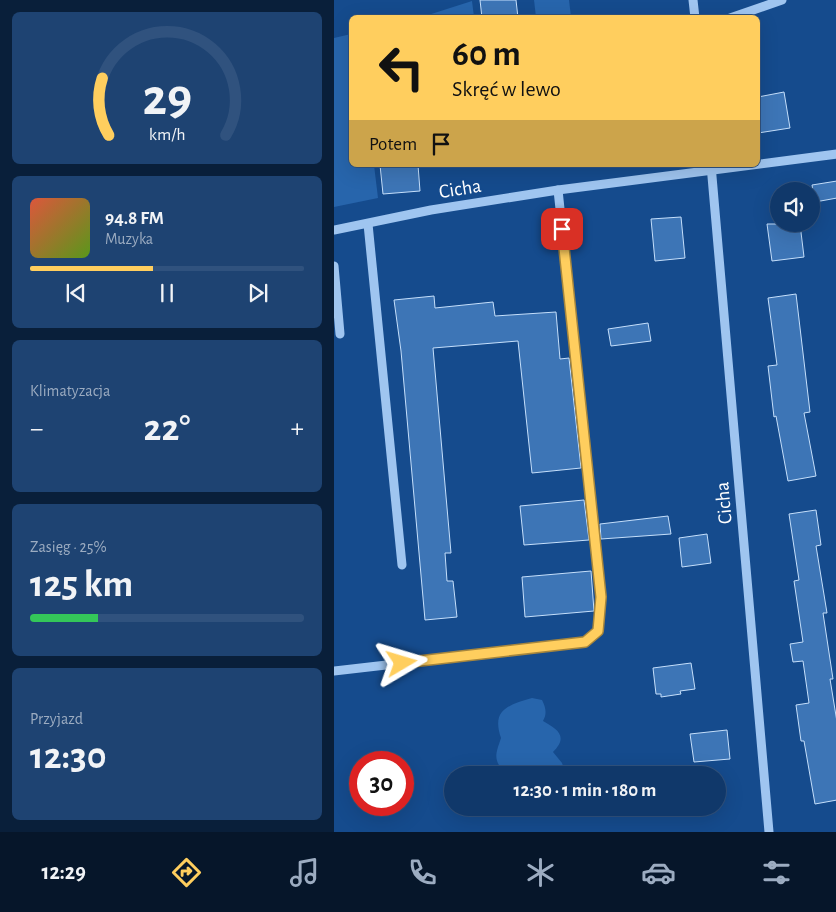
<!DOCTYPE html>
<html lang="pl">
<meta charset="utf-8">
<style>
body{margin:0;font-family:"Alegreya Sans",sans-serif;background:#1e4372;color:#f1f3f6;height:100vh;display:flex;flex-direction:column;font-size:19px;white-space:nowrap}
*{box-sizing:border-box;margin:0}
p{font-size:16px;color:#9cacc1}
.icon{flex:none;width:28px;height:28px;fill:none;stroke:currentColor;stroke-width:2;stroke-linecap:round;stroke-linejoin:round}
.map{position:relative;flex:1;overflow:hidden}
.sheet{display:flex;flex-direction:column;gap:12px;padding:12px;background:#091f3a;width:334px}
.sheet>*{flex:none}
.hud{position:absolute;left:15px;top:15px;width:411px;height:152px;border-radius:8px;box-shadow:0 5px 20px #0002,0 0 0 1px #30527e;background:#ffce5e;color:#111;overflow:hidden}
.controls{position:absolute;left:436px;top:182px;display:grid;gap:10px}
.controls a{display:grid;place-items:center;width:50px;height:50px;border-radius:50%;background:#10386a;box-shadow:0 5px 20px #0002,0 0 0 1px #30527e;font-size:25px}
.speed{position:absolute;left:15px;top:751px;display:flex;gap:10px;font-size:25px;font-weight:700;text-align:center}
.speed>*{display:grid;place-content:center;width:65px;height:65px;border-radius:50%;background:#10386a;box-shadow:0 5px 20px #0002,0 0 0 1px #30527e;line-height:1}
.speed .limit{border:8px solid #d22;background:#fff;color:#111}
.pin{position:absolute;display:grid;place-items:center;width:42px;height:42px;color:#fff;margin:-21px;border-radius:10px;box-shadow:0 2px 8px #0006}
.me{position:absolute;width:55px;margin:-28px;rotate:83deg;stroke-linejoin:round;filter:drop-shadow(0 0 4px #0008)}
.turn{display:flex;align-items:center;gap:18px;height:105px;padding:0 20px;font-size:22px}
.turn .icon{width:65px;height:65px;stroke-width:2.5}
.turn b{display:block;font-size:35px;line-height:42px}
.then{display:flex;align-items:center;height:48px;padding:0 20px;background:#0003;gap:10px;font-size:19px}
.big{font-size:38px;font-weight:700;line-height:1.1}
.sheet .tile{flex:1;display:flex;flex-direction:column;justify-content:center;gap:8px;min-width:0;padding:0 18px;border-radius:8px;background:#1e4372}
.sheet .dial{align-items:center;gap:0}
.dial svg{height:130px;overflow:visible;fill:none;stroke:#30527e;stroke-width:7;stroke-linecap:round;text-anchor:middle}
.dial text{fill:#f1f3f6;stroke:none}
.song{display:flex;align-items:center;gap:15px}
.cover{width:60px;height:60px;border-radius:8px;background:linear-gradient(135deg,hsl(10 70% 55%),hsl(90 70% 35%))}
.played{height:5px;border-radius:2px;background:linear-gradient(90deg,#ffce5e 45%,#30527e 45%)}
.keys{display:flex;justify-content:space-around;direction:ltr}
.heat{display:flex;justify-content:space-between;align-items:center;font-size:28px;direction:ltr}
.charge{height:8px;border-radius:4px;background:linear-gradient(90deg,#34c759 25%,#30527e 0)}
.trip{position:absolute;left:110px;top:766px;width:282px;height:50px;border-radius:25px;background:#10386a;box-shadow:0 5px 20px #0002,0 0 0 1px #30527e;font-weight:700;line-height:50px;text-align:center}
.tab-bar{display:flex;height:80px;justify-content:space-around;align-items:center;background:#06162a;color:#9cacc1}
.tab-bar .icon{width:35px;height:35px}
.tab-bar .selected{color:#ffce5e}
.tab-bar b{font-size:22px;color:#f1f3f6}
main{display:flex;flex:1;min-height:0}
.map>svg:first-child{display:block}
</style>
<main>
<section class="sheet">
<div class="tile dial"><svg viewBox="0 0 100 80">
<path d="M14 69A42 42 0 1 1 86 69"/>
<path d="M14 69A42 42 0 0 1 10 34" stroke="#ffce5e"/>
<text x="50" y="56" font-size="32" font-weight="700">29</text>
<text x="50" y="72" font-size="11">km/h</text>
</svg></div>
<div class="tile">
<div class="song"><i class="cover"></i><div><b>94.8 FM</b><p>Muzyka</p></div></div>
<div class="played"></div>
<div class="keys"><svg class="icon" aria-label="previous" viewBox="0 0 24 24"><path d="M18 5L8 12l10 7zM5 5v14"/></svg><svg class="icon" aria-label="pause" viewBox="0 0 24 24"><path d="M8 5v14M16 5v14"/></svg><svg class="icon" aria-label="next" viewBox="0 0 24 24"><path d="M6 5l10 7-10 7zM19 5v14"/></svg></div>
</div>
<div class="tile"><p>Klimatyzacja</p>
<div class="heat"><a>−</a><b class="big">22°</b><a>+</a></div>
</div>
<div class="tile"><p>Zasięg · 25%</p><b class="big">125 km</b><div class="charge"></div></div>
<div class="tile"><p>Przyjazd</p><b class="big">12:30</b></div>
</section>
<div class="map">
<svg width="503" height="832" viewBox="0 0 503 832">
<rect width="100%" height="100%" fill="#154b8d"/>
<g fill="#2765ac">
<path d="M200,0H235L237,17H202Z"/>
<path d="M138,1L140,17H91V16Z"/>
<path d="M17,34L18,165H40L44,198L0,207V38Z"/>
<path d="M198,698L208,700C212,708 213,714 209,721C223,729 235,736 219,752L228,763L231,772L228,775H172C159,759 161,756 167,738C157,709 175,705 198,698Z"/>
</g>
<g fill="#3d75b6" stroke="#c5dffb">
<path d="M146,0H182L184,18H148Z"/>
<path d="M450,92L456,128L424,133V97Z"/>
<path d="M46,165H84L86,191L49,194Z"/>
<path d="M503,181V198L481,202L478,185Z"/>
<path d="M347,217L351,258L321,261L317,219Z"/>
<path d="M433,224H466L470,257L438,261Z"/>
<path d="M462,294L476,412L470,413L482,476L454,481L442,416L440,417L434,366L443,365L434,298Z"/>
<path d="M100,296L101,308L159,302L161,316L222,312L226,359L235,358L247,468L198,473L184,341L99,348L117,553H111L113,581H119L123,617L91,620L67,351L60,300Z"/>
<path d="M314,323L317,341L277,346L274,329Z"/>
<path d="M250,500L255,540L190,545L186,506Z"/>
<path d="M482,510L487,545L482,546L493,613H489L499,679H496L503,722V800L481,804L470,741H467L462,705L475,703L469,661L459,662L456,644L469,642L460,581L465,580L455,514Z"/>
<path d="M334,516L337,534L267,539L266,524Z"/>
<path d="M373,534L377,563L348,567L345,538Z"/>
<path d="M257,571L260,611L191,617L188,577Z"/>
<path d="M357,663L361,689L346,691L347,694L327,697V694H322L319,668Z"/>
<path d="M393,730L396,759L360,762L356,734Z"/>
</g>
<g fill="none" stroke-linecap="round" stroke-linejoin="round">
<g stroke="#9fc5f0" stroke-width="9">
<path d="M359,0L361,18"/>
<path d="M396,18L448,0"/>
<path d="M377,165L435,832"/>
<path d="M34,224L68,565"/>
<path d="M0,230L97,210L224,190L503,154"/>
<path d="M0,266L6,334"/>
<path d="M0,671L251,642L264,631L267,597L224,190"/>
</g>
</g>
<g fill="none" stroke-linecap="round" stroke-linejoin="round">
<defs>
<path id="route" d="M68,663L251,642L264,631L267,597L228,229"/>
</defs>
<use href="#route" stroke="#a6863d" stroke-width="12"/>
<use href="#route" stroke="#ffce5e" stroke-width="9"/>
</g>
<g text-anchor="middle" stroke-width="4" stroke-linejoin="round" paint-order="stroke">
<g font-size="20" fill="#fff" stroke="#154b8d">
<text transform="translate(126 188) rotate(-9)" y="7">Cicha</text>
<text transform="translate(389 503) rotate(-95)" y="7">Cicha</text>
</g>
</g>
</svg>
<div class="controls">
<a><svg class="icon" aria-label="sound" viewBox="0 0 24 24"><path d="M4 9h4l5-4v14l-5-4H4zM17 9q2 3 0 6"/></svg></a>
</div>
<div class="speed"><div class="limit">30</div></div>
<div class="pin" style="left:228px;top:229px;background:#d93025"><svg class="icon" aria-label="arrive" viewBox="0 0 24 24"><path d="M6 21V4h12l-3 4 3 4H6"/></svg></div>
<svg class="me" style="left:68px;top:663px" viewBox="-20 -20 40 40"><path d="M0-17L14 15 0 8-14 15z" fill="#ffce5e" stroke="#fff" stroke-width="4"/></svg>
<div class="trip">12:30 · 1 min · 180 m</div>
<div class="hud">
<div class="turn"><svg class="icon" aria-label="left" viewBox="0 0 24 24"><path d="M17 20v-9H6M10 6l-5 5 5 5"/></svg><div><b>60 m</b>Skręć w lewo</div></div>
<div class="then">Potem<svg class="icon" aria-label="arrive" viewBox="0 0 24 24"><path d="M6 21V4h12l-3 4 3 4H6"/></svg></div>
</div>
</div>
</main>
<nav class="tab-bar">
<b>12:29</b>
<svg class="icon selected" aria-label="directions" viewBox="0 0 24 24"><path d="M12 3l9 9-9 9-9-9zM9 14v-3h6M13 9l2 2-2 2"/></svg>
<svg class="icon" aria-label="music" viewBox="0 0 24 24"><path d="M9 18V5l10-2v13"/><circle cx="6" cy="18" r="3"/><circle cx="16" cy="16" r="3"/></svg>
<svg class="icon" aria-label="phone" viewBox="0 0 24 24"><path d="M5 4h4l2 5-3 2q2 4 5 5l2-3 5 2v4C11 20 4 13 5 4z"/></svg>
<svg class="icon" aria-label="climate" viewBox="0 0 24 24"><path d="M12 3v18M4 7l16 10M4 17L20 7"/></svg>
<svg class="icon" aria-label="car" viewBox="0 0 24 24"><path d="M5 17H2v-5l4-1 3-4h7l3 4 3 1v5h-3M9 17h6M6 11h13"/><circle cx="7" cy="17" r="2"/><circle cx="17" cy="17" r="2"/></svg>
<svg class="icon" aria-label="filters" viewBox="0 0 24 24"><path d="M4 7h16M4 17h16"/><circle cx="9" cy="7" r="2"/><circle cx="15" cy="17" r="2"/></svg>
</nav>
